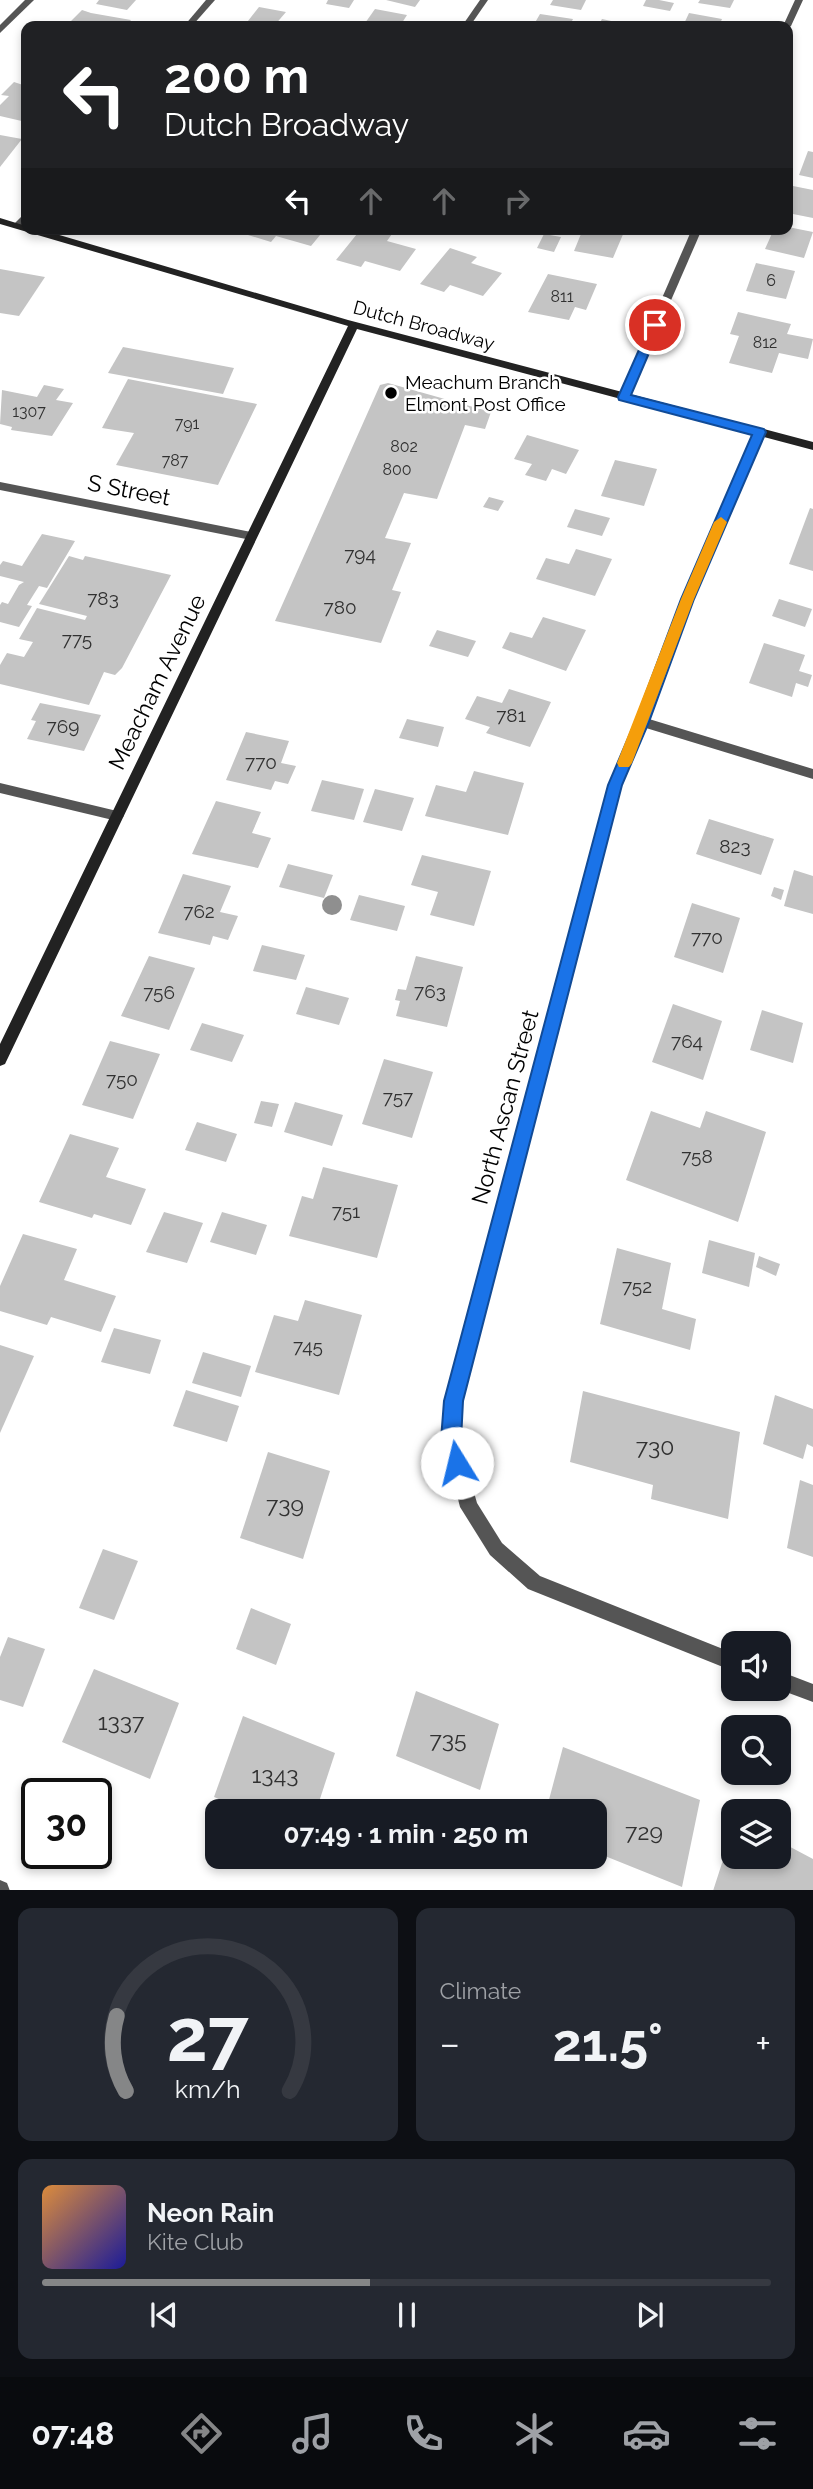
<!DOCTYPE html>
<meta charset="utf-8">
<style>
body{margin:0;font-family:Raleway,sans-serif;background:#242831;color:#f1f3f6;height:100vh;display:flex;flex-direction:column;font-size:26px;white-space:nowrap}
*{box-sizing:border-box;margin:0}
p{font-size:23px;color:#9ea1a6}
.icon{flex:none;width:38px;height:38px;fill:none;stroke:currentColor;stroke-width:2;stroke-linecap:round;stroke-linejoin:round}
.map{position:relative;height:1890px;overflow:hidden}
.panel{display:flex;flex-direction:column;gap:18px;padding:18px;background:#0d0f14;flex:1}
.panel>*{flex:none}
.top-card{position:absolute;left:21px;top:21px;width:772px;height:214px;border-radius:14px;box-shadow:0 4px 10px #0003;background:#202124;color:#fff;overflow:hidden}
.buttons{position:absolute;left:721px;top:1631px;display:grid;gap:14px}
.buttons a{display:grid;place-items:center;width:70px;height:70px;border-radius:14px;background:#171b24;box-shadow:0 4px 10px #0003;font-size:35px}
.speed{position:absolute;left:21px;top:1778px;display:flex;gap:14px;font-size:35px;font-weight:700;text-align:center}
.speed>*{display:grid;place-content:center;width:91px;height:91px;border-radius:50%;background:#171b24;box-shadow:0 4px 10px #0003;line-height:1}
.speed .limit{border:4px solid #111;border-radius:10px;background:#fff;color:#111}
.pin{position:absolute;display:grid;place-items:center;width:60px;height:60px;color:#fff;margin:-30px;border:4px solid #fff;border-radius:50%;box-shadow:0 2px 7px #0007}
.me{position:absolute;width:77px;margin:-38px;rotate:351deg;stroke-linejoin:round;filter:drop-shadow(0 0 5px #0008)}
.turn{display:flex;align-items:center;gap:24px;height:147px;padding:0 28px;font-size:32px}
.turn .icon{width:91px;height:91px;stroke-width:2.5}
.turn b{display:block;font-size:49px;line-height:60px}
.lanes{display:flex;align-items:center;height:66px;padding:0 28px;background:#0003;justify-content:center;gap:35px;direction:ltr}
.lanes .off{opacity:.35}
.big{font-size:52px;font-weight:700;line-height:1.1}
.panel .tile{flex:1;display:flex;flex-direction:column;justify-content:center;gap:10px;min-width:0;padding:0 24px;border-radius:14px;background:#242831}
.panel .dial{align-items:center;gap:0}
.dial svg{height:182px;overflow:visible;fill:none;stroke:#363941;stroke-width:7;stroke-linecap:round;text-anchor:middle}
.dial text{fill:#f1f3f6;stroke:none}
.song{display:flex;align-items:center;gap:21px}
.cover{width:84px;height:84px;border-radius:10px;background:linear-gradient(135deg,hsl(30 70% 55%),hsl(240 70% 35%))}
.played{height:7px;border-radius:4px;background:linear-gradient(90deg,#858687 45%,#363941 45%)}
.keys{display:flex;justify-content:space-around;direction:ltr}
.heat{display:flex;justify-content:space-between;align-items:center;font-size:38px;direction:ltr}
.panel .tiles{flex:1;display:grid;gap:18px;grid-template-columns:1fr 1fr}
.tile:last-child{grid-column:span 2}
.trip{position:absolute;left:205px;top:1799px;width:402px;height:70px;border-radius:14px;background:#171b24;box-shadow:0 4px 10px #0003;font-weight:700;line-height:70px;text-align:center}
.dock{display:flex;height:112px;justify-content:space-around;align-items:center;background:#090b0e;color:#9ea1a6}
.dock .icon{width:49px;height:49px}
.dock .selected{color:#858687}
.dock b{font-size:32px;color:#f1f3f6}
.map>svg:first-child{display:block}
</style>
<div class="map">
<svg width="813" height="1891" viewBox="0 0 813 1891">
<rect width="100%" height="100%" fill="#fff"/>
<g fill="#c4c4c4">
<path d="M99,0H136L127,10L96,4Z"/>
<path d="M328,0H354L349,8L326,4Z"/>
<path d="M386,0H420L415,7Z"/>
<path d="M553,0H586L581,10L550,5Z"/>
<path d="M646,0H659L674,3L670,11L643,6Z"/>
<path d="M700,0H734L730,8L698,3Z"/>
<path d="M259,7L286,12L274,26H244Z"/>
<path d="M375,9L407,15L400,26H363Z"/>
<path d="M82,10L91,13L131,20L126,26H74L77,22L71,21Z"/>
<path d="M689,13L722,19L719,26H683Z"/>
<path d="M540,14L573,19L572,21L591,26H533Z"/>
<path d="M602,19L625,24L624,26H598Z"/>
<path d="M14,82L26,86V122L0,116V105L9,96L1,95Z"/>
<path d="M0,135L22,139L0,167Z"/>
<path d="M808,151L813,152V178L799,175Z"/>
<path d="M793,186L813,190V218L788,213V200Z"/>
<path d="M788,227L813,232L804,258L765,249L774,229H788Z"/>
<path d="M254,229H325L311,246L276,236L271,242L248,235Z"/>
<path d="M367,229L394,231L387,241L416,249L400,271L365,261L361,267L336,260L357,234L362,235Z"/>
<path d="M583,229H629L628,233L624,232L613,258L574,251Z"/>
<path d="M544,234L561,237L554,252L537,248Z"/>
<path d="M450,248L477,257L471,263L502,273L483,296L450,285L444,292L420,284Z"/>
<path d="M756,263L795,271L786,299L746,291Z"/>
<path d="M0,269L45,277L19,316L0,313Z"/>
<path d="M548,274L597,284L586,310L575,307L569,320L528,312Z"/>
<path d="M738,312L791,324L787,334L813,339L808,359L779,353L772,373L729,363L739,336L730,334Z"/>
<path d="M123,347L234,368L223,394L108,373Z"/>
<path d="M128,379L257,404L218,485L116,465L134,433L102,428Z"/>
<path d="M388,383L491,412L485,429L465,425L437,499L404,493L385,538L411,543L392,590L401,592L381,643L275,621L380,385Z"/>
<path d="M44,385L64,389L56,400L73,403L52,436L11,430L12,427L0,424L2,390L37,397Z"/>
<path d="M527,435L579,450L566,474L552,469L546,481L525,475L532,464L514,459Z"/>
<path d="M615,460L657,469L644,506L601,496Z"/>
<path d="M489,497L504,501L498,511L483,507Z"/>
<path d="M810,508L813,509V571L789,564Z"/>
<path d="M575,509L610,518L602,536L567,527Z"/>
<path d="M42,534L75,541L47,588L39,586L27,605L32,606L19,627L0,622V605L2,602L8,604L19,585L24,582L0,576V565L3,561L22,566Z"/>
<path d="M576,549L612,559L595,596L536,579L546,558L569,564Z"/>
<path d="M69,556L83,560L85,556L171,575L122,668L115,675L104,672L89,705L0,684V665L7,653L24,657L33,642L19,639L37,608L85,620L87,616L39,604Z"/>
<path d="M779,599L812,609L805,627L772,616Z"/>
<path d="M543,617L586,630L566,671L502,648L510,632L532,638Z"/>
<path d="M437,630L476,641L468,657L429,646Z"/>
<path d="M764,643L805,655L799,671L812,675L808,687L796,683L792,697L749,683Z"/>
<path d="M509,689L551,702L530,747L486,733L490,727L465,719L477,696L502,703Z"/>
<path d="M40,703L101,715L84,751L27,739L36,721L31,720Z"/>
<path d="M407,719L444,727L438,747L399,738Z"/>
<path d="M246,732L289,741L281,763L296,766L288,784L275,781L271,790L226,780Z"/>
<path d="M474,771L524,783L508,835L425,816L436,785L466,792Z"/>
<path d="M322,780L364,789L354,820L311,811Z"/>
<path d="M375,789L414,798L402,831L363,822Z"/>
<path d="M216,801L261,812L252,833L271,838L258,868L192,854Z"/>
<path d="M709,819L774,839L761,875L696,854Z"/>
<path d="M422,855L491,871L474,926L430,915L438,892L411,885Z"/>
<path d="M288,864L333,875L324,898L279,887Z"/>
<path d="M794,870L813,876V914L784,906Z"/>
<path d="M183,874L231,886L220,912L238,916L228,940L213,936L210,945L158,933Z"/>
<path d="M774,887L784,890L781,900L771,896Z"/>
<path d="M359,895L405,906L397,931L350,920Z"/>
<path d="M692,903L740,918L723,973L674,957Z"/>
<path d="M262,945L305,955L296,980L253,971Z"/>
<path d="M149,956L195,968L169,1030L121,1016Z"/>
<path d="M416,956L463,967L447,1027L396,1016L400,1001L395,1000L398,989L406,990Z"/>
<path d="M306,987L349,998L339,1025L296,1014Z"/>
<path d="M673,1004L722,1021L703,1080L652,1062Z"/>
<path d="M762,1010L803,1023L793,1063L750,1050Z"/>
<path d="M202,1023L244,1035L232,1062L190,1050Z"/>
<path d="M110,1041L160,1054L133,1119L82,1105Z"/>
<path d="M384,1059L433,1072L412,1138L362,1124Z"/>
<path d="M261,1101L279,1104L272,1127L254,1123Z"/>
<path d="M295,1102L343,1115L332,1146L284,1132Z"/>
<path d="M651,1111L700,1128L706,1111L766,1132L738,1222L626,1180Z"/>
<path d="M197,1122L237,1134L226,1162L185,1150Z"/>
<path d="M70,1134L119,1148L106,1177L146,1189L131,1225L94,1214L92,1218L39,1202Z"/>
<path d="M323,1167L398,1185L377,1258L289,1236L302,1196L313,1199Z"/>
<path d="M164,1212L203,1223L187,1263L146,1252Z"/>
<path d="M222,1212L267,1225L256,1255L210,1242Z"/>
<path d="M23,1234L77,1249L64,1280L116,1296L101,1332L51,1317L47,1325L0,1311V1286Z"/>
<path d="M709,1240L755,1253L749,1287L702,1273Z"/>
<path d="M617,1248L671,1263L662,1309L696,1319L690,1350L600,1324Z"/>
<path d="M759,1256L780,1264L776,1276L756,1267Z"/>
<path d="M305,1300L362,1315L339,1395L255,1372L274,1315L298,1321Z"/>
<path d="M114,1328L161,1340L150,1374L101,1362Z"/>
<path d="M0,1345L34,1356L0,1433Z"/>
<path d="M203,1352L251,1366L241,1397L192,1383Z"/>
<path d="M186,1390L239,1406L227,1442L173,1426Z"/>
<path d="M583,1391L740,1432L728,1519L651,1499L653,1485L570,1462Z"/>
<path d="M775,1395L813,1409V1447L807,1444L803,1459L763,1444Z"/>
<path d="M268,1452L330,1471L303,1559L240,1538Z"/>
<path d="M800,1480L813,1485V1557L787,1548Z"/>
<path d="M103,1549L138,1561L114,1620L79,1608Z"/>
<path d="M251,1608L291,1624L276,1665L236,1649Z"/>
<path d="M8,1637L45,1649L23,1707L0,1700V1657Z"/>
<path d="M94,1669L179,1703L150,1779L62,1742Z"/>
<path d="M416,1691L499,1724L480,1790L396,1756Z"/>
<path d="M243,1716L335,1753L316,1811H247L214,1797Z"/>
<path d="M563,1747L700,1800L682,1887L595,1852V1811H546Z"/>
<path d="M733,1829V1857H779V1841L813,1859V1891H713Z"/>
</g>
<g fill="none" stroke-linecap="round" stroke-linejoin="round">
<g fill="#555" fill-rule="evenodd">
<path d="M25,0H34L0,33V25Z"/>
<path d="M206,0H215L192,26H184Z"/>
<path d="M480,0H488L470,26H462Z"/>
<path d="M795,0H803L791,26L788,28V26H783Z"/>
<path d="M26,212V221L20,228H14V224Z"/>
<path d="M692,229H702L629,397L624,401L620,399L619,397Z"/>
<path d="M760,428L765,432L693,599L649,719L813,769V779L646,728L622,785L462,1401L459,1440L477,1503L502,1543L540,1576L733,1653V1671L528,1589L490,1555L460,1507L443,1440L446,1401L608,785L636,722L681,599L755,432Z"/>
<path d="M0,482L251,532L257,536L251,540L0,490Z"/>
<path d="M0,783L117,811L124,816L117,821L0,793Z"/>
<path d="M779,1671L813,1684V1702L778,1689Z"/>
<path d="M0,1880L7,1883L10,1891H0Z"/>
</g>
<path fill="#222" fill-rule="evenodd" d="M0,218L26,226V229H39L348,320L813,442V450L357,329L5,1064L0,1066V1044L348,326L0,224Z"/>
</g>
<circle fill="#8f8f8f" cx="332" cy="905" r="10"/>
<path fill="#1a73e8" stroke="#114b97" stroke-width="2" d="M655,321L661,325L631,395L764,429L766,432L694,599L649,722L622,785L463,1401L461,1440L467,1463L464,1470L457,1473L450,1470L441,1440L444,1401L608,785L635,722L681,599L752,435L619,400L618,397L650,325Z"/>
<path fill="#f59e0b" d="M721,517L727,522L694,599L632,763L629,767H619L617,763L681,599L714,522Z"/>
<circle fill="#000" stroke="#fff" stroke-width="2.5" cx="391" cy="393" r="7"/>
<g text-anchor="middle" stroke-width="5" stroke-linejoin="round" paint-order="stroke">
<g font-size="16" fill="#313131">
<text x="771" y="286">6</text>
<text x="562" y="302">811</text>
<text x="765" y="348">812</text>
<text x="29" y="417">1307</text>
<text x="187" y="429">791</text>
<text x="404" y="452">802</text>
<text x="175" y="466">787</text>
<text x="397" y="475">800</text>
</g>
<g font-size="19" fill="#000" stroke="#fff">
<text transform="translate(424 325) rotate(15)" y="7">Dutch Broadway</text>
</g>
<g font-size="19" fill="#000" stroke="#fff" text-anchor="start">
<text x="405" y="389">Meachum Branch<tspan x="405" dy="22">Elmont Post Office</tspan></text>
</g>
<g font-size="19" fill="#313131">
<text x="360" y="561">794</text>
<text x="103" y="605">783</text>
<text x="340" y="614">780</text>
<text x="77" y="646">775</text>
<text x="511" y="722">781</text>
<text x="63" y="733">769</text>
<text x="261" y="769">770</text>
<text x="735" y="853">823</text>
<text x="199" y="918">762</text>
<text x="707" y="944">770</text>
<text x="430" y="998">763</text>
<text x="159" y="999">756</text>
<text x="687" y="1048">764</text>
<text x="122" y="1086">750</text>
<text x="398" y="1104">757</text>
<text x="697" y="1163">758</text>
<text x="346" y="1218">751</text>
<text x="637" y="1293">752</text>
<text x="308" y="1353">745</text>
</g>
<g font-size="23" fill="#000" stroke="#fff">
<text transform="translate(129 490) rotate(11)" y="8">S Street</text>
<text transform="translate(157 682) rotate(-64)" y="8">Meacham Avenue</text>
<text transform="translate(505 1107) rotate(-75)" y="8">North Ascan Street</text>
</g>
<g font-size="23" fill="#313131">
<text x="655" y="1455">730</text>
<text x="285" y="1513">739</text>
<text x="121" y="1730">1337</text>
<text x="448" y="1748">735</text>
<text x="275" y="1783">1343</text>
<text x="644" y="1840">729</text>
</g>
</g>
</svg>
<div class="buttons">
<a><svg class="icon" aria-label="sound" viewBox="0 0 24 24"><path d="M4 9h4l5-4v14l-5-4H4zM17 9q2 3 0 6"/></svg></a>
<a><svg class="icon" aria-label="search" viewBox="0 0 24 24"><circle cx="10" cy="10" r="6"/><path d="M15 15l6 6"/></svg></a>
<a><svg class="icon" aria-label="layers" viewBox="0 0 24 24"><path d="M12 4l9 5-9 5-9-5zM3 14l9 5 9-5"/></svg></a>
</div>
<div class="speed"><div class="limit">30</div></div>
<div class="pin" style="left:655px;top:325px;background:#d93025"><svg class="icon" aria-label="arrive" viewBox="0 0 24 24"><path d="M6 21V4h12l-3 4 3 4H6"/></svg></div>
<svg class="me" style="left:457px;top:1463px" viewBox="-20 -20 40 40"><circle r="19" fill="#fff"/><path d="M0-13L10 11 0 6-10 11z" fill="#1a73e8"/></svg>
<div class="trip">07:49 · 1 min · 250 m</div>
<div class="top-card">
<div class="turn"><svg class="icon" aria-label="left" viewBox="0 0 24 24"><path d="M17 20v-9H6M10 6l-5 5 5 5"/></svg><div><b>200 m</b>Dutch Broadway</div></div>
<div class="lanes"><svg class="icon" aria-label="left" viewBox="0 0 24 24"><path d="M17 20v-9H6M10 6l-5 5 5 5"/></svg><svg class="icon off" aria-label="ahead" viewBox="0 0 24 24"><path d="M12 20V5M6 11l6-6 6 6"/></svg><svg class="icon off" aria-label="ahead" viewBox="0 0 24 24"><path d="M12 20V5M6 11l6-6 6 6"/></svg><svg class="icon off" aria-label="right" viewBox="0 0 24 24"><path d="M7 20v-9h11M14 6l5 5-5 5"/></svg></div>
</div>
</div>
<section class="panel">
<div class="tiles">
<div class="tile dial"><svg viewBox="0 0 100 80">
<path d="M14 69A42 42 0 1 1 86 69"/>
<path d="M14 69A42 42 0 0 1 10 36" stroke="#858687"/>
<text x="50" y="56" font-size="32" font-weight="700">27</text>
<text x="50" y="72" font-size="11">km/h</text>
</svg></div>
<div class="tile"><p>Climate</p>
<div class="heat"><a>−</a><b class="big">21.5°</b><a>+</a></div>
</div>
<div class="tile">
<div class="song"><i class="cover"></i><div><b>Neon Rain</b><p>Kite Club</p></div></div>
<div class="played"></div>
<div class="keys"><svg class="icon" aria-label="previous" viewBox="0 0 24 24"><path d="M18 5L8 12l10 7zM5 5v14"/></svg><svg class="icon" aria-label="pause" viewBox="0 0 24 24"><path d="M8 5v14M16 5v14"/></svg><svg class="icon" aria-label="next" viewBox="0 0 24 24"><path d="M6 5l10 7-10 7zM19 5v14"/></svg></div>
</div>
</div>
</section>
<nav class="dock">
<b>07:48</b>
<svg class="icon selected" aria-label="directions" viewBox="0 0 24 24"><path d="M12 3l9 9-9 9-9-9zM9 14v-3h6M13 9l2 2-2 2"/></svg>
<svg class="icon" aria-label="music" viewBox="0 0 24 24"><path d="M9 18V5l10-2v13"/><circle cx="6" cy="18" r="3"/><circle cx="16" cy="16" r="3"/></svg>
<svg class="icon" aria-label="phone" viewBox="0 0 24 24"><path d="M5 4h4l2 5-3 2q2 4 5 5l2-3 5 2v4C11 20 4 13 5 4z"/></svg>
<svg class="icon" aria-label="climate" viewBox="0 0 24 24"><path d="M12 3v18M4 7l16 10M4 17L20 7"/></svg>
<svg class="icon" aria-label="car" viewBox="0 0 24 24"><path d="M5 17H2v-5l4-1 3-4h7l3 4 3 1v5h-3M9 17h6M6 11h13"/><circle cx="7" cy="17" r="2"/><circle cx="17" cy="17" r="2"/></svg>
<svg class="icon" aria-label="filters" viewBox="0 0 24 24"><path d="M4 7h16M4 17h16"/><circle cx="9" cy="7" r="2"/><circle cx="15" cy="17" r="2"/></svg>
</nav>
